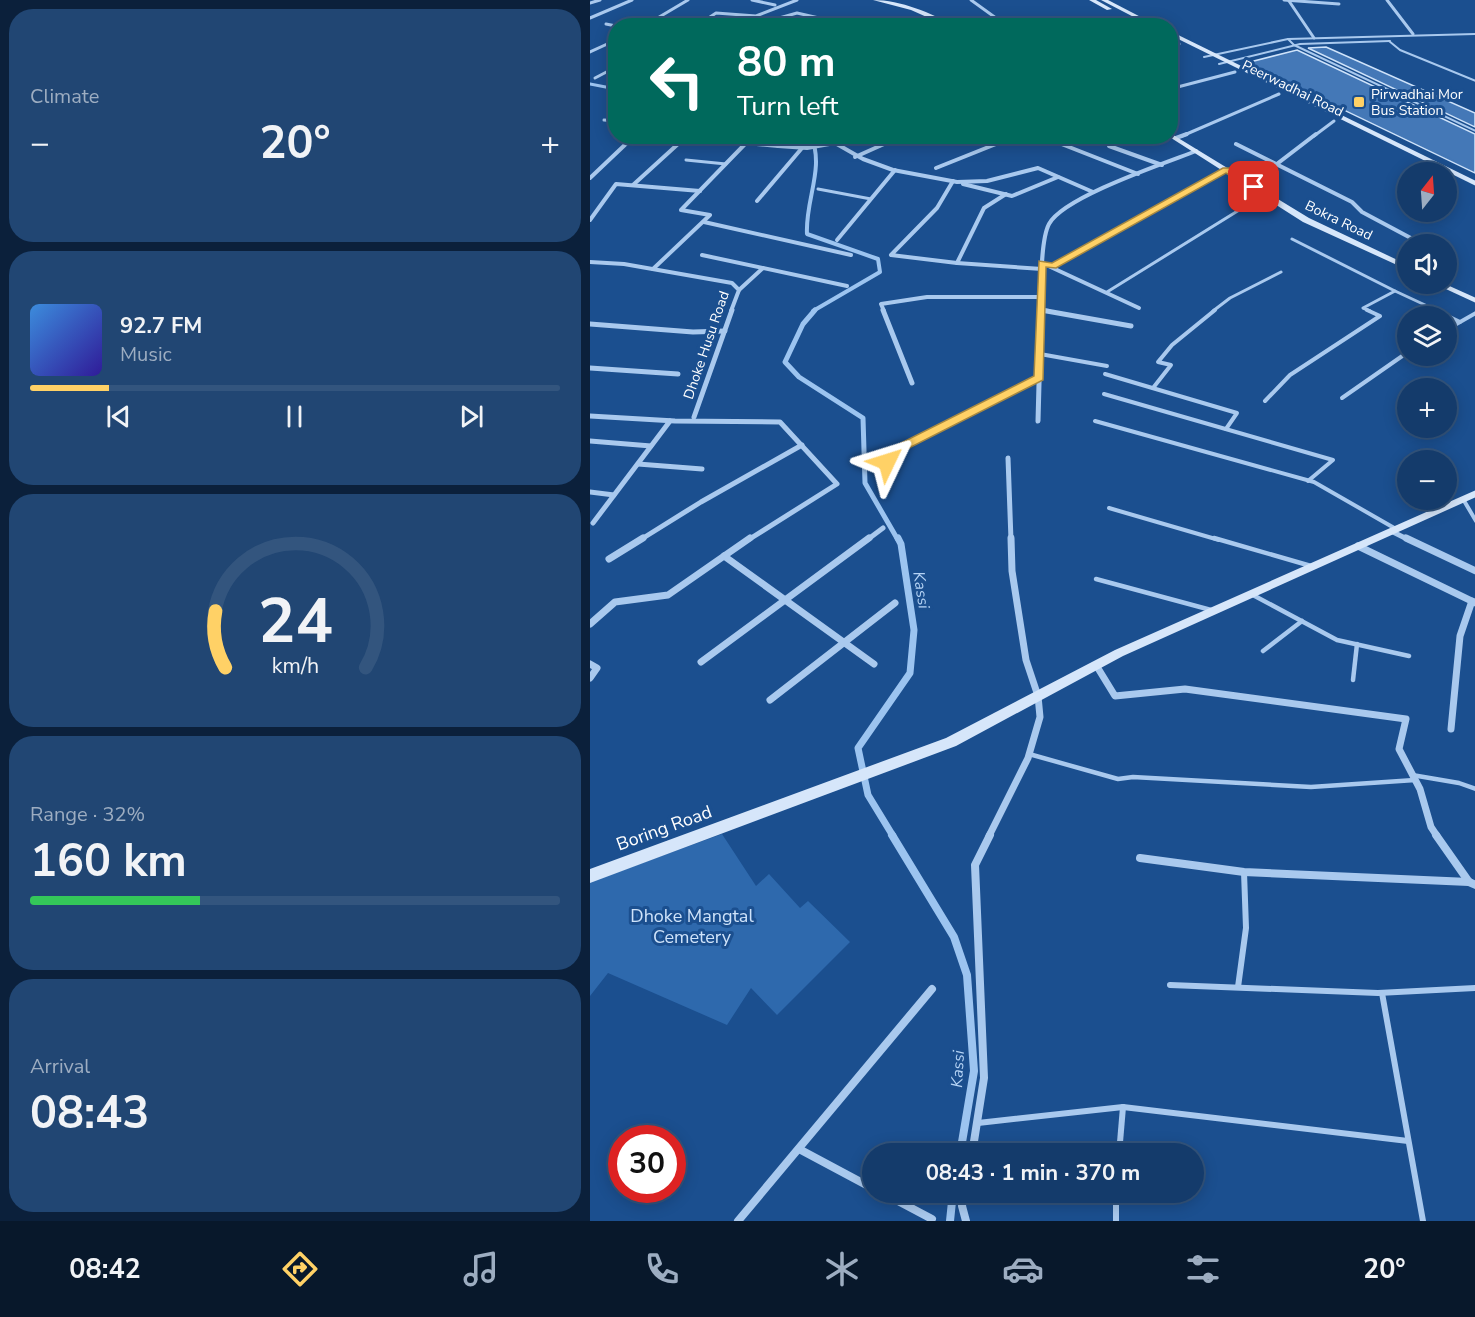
<!DOCTYPE html>
<meta charset="utf-8">
<style>
body{margin:0;font-family:"Nunito Sans",sans-serif;background:#214673;color:#f1f3f6;height:100vh;display:flex;flex-direction:column;font-size:22px;white-space:nowrap}
*{box-sizing:border-box;margin:0}
p{font-size:20px;color:#9dadc1}
.icon{flex:none;width:33px;height:33px;fill:none;stroke:currentColor;stroke-width:2;stroke-linecap:round;stroke-linejoin:round}
.map{position:relative;flex:1;overflow:hidden}
.drawer{display:flex;flex-direction:column;gap:9px;padding:9px;background:#0b203b;width:590px}
.drawer>*{flex:none}
.top-card{position:absolute;left:18px;top:18px;width:570px;height:126px;border-radius:24px;box-shadow:0 3px 15px #0003,0 0 0 2px #33557e;background:#00695c;color:#fff;overflow:hidden}
.needle{width:39px;rotate:17deg}
.buttons{position:absolute;left:807px;top:162px;display:grid;gap:12px}
.buttons a{display:grid;place-items:center;width:60px;height:60px;border-radius:50%;background:#143b6b;box-shadow:0 3px 15px #0003,0 0 0 2px #33557e;font-size:30px}
.speed{position:absolute;left:18px;top:1125px;display:flex;gap:12px;font-size:30px;font-weight:700;text-align:center}
.speed>*{display:grid;place-content:center;width:78px;height:78px;border-radius:50%;background:#143b6b;box-shadow:0 3px 15px #0003,0 0 0 2px #33557e;line-height:1}
.speed .limit{border:9px solid #d22;background:#fff;color:#111}
.pin{position:absolute;display:grid;place-items:center;width:51px;height:51px;color:#fff;margin:-26px;border-radius:12px;box-shadow:0 3px 9px #0006}
.me{position:absolute;width:66px;margin:-33px;rotate:49deg;stroke-linejoin:round;filter:drop-shadow(0 0 4px #0008)}
.turn{display:flex;align-items:center;gap:21px;height:126px;padding:0 30px;font-size:27px}
.turn .icon{width:78px;height:78px;stroke-width:2.5}
.turn b{display:block;font-size:42px;line-height:51px}
.big{font-size:45px;font-weight:700;line-height:1.1}
.drawer .tile{flex:1;display:flex;flex-direction:column;justify-content:center;gap:9px;min-width:0;padding:0 21px;border-radius:24px;background:#214673}
.drawer .dial{align-items:center;gap:0}
.dial svg{height:156px;overflow:visible;fill:none;stroke:#33557e;stroke-width:7;stroke-linecap:round;text-anchor:middle}
.dial text{fill:#f1f3f6;stroke:none}
.song{display:flex;align-items:center;gap:18px}
.cover{width:72px;height:72px;border-radius:9px;background:linear-gradient(135deg,hsl(210 70% 55%),hsl(250 70% 35%))}
.played{height:6px;border-radius:3px;background:linear-gradient(90deg,#ffd166 15%,#33557e 15%)}
.keys{display:flex;justify-content:space-around;direction:ltr}
.heat{display:flex;justify-content:space-between;align-items:center;font-size:33px;direction:ltr}
.charge{height:9px;border-radius:4px;background:linear-gradient(90deg,#34c759 32%,#33557e 0)}
.trip{position:absolute;left:272px;top:1143px;width:342px;height:60px;border-radius:30px;background:#143b6b;box-shadow:0 3px 15px #0003,0 0 0 2px #33557e;font-weight:700;line-height:60px;text-align:center}
.dock{display:flex;height:96px;justify-content:space-around;align-items:center;background:#08182b;color:#9dadc1}
.dock .icon{width:42px;height:42px}
.dock .on{color:#ffd166}
.dock b{font-size:27px;color:#f1f3f6}
main{display:flex;flex:1;min-height:0}
.map>svg:first-child{display:block}
</style>
<main>
<section class="drawer">
<div class="tile"><p>Climate</p>
<div class="heat"><a>−</a><b class="big">20°</b><a>+</a></div>
</div>
<div class="tile">
<div class="song"><i class="cover"></i><div><b>92.7 FM</b><p>Music</p></div></div>
<div class="played"></div>
<div class="keys"><svg class="icon" aria-label="previous" viewBox="0 0 24 24"><path d="M18 5L8 12l10 7zM5 5v14"/></svg><svg class="icon" aria-label="pause" viewBox="0 0 24 24"><path d="M8 5v14M16 5v14"/></svg><svg class="icon" aria-label="next" viewBox="0 0 24 24"><path d="M6 5l10 7-10 7zM19 5v14"/></svg></div>
</div>
<div class="tile dial"><svg viewBox="0 0 100 80">
<path d="M14 69A42 42 0 1 1 86 69"/>
<path d="M14 69A42 42 0 0 1 9 40" stroke="#ffd166"/>
<text x="50" y="56" font-size="32" font-weight="700">24</text>
<text x="50" y="72" font-size="11">km/h</text>
</svg></div>
<div class="tile"><p>Range · 32%</p><b class="big">160 km</b><div class="charge"></div></div>
<div class="tile"><p>Arrival</p><b class="big">08:43</b></div>
</section>
<div class="map">
<svg width="886" height="1221" viewBox="0 0 886 1221">
<rect width="100%" height="100%" fill="#1b4f8f"/>
<path fill="#2e69ad" d="M132,834L166,886L179,874L210,908L218,901L260,942L187,1015L161,988L137,1025L18,973L0,996V882Z"/>
<g fill="none" stroke-linecap="round" stroke-linejoin="round">
<path stroke="#9cc4f0" stroke-width="3" d="M0,84L26,89"/>
<path stroke="#9cc4f0" stroke-width="4" d="M221,136C235,168 215,200 217,234L288,259L290,272L223,311"/>
<path stroke="#9cc4f0" stroke-width="5" d="M225,310L213,324L195,362L209,377L273,418L275,483L308,540"/>
<path stroke="#9cc4f0" stroke-width="7" d="M303,836L278,795L268,748L320,673L324,630L311,544L308,538"/>
<g stroke="#9cc4f0" stroke-width="8">
<path d="M302,835L364,937L377,975L384,1071L370,1154"/>
<path d="M360,1221L363,1192"/>
</g>
</g>
<g fill="#4478b7" stroke="#cfe3fa" stroke-width="1.5">
<path d="M736,47L885,113V127L718,48Z"/>
<path d="M707,50L885,134V173L656,63Z"/>
</g>
<g fill="none" stroke-linecap="round" stroke-linejoin="round">
<g stroke="#a9c9ee" stroke-width="2">
<path d="M698,39L704,45L886,131"/>
<path d="M799,41L810,50L886,81"/>
<path d="M614,57L698,39L886,34"/>
<path d="M629,64L710,44L800,41"/>
</g>
<g stroke="#a9c9ee" stroke-width="3">
<path d="M76,136L88,144L122,136"/>
<path d="M275,136L290,146"/>
<path d="M96,160L136,164"/>
<path d="M228,189L281,199"/>
<path d="M702,239L805,291L773,308L780,311"/>
<path d="M805,291L848,311"/>
<path d="M517,292L675,194"/>
<path d="M623,311L640,298L691,272"/>
</g>
<g stroke="#a9c9ee" stroke-width="4">
<path d="M845,310L870,322"/>
<path d="M856,330L886,313"/>
<path d="M450,354L517,366"/>
<path d="M515,374L647,413L636,429"/>
<path d="M563,388L581,365L568,362L582,345L625,310"/>
<path d="M514,394L743,460L718,481"/>
<path d="M752,398L818,352"/>
<path d="M675,401L700,375L790,316L777,310"/>
<path d="M505,421L724,482L806,529"/>
<path d="M873,499L886,521"/>
<path d="M519,508L629,540"/>
</g>
<g stroke="#a9c9ee" stroke-width="4.5">
<path d="M624,538L721,566"/>
<path d="M506,579L621,610"/>
<path d="M661,594L747,640L819,656"/>
<path d="M673,651L712,621"/>
<path d="M763,680L767,644"/>
<path d="M439,754L528,779L543,777L721,787L825,780"/>
<path d="M822,775L869,783L886,789"/>
</g>
<g stroke="#a9c9ee" stroke-width="6">
<path d="M580,985L788,993L886,988"/>
<path d="M648,987L656,928L654,872"/>
<path d="M792,993L833,1221"/>
<path d="M388,1123L533,1107L818,1141"/>
<path d="M529,1154L533,1107"/>
<path d="M526,1192V1221"/>
</g>
<g stroke="#a9c9ee" stroke-width="3">
<path d="M162,0L185,5"/>
<path d="M381,0L417,26"/>
<path d="M694,0L749,4"/>
<path d="M797,0L823,34"/>
<path d="M699,1L724,38"/>
<path d="M0,3L10,0"/>
<path d="M0,18L42,0"/>
<path d="M117,19L126,13L166,16L207,0"/>
<path d="M16,24L26,26"/>
<path d="M54,26L98,0"/>
<path d="M104,26L121,18L155,26"/>
<path d="M161,26L207,13L264,26"/>
<path d="M506,26L538,18"/>
<path d="M580,45L589,44"/>
<path d="M0,52L26,40"/>
<path d="M5,78L26,67"/>
<path d="M580,89L645,72"/>
<path d="M14,120L26,121"/>
<path d="M592,136L689,94"/>
<path d="M724,136L744,121"/>
</g>
<g stroke="#a9c9ee" stroke-width="4">
<path d="M451,136L548,174"/>
<path d="M538,136L519,146L572,165"/>
<path d="M586,138L597,134"/>
<path d="M646,144L762,202L772,212L832,244"/>
<path d="M188,146L217,148L245,143L273,159L303,170L367,182L397,181L448,168L503,192"/>
<path d="M265,157L312,136"/>
<path d="M346,168L426,136"/>
<path d="M0,178L39,141"/>
<path d="M652,180L675,173L726,134"/>
<path d="M363,181L347,208L301,255L367,263"/>
<path d="M373,184L422,196L468,177"/>
<path d="M43,185L88,144"/>
<path d="M416,194L394,208L367,263L452,269"/>
<path d="M167,201L212,148"/>
<path d="M0,220L26,184L110,191"/>
<path d="M114,222L261,255"/>
<path d="M247,240L305,170"/>
<path d="M112,255L257,286"/>
<path d="M0,262L34,264L142,283L149,290L141,311"/>
<path d="M452,263L549,308"/>
<path d="M462,266L636,170"/>
<path d="M63,269L120,215L91,210L156,143L188,146L185,136"/>
<path d="M149,290L173,268"/>
<path d="M451,310L459,311"/>
<path d="M294,311L291,304L337,297H451"/>
<path d="M451,311C451,292 450,241 459,224C473,197 575,163 606,151"/>
</g>
<g stroke="#a9c9ee" stroke-width="5">
<path d="M293,310L322,383"/>
<path d="M451,310L541,326"/>
<path d="M0,324L103,332L135,331"/>
<path d="M0,368L88,374"/>
<path d="M0,416L85,421L190,422L247,484L158,540"/>
<path d="M104,417L142,310"/>
<path d="M448,421L451,310"/>
<path d="M0,441L61,446"/>
<path d="M418,458L421,540"/>
<path d="M48,464L112,469"/>
<path d="M289,474L305,450L449,378"/>
<path d="M0,492L24,495"/>
<path d="M3,523L80,421"/>
<path d="M801,531L819,540"/>
<path d="M50,540L111,502L212,445"/>
<path d="M277,540L293,528"/>
</g>
<g stroke="#a9c9ee" stroke-width="7">
<path d="M816,538L886,571"/>
<path d="M768,546L886,603"/>
<path d="M134,556L284,664"/>
<path d="M19,559L53,538"/>
<path d="M0,624L25,602L78,595L160,538"/>
<path d="M111,662L279,538"/>
<path d="M0,664L7,668L0,678"/>
<path d="M506,665L525,696L595,689L816,719L809,749L830,789L841,827L847,836"/>
<path d="M180,700L305,603"/>
<path d="M861,729L870,636L882,601"/>
<path d="M399,836L438,758L450,717L448,696L436,660L422,571L421,538"/>
</g>
<g stroke="#a9c9ee" stroke-width="8">
<path d="M846,835L879,882L886,885"/>
<path d="M550,858L654,872L879,882"/>
<path d="M209,1149L282,1188"/>
<path d="M382,1154L394,1078L385,865L400,835"/>
<path d="M291,1192L342,1219"/>
<path d="M374,1192L372,1206L376,1221"/>
<path d="M148,1221L342,989"/>
</g>
<g fill="#d6e6fa" fill-rule="evenodd">
<path d="M283,0C311,0 341,13 365,26H357L321,10Z"/>
<path d="M499,0H506L522,9L517,10Z"/>
<path d="M511,0H518L568,26H561Z"/>
<path d="M580,31L886,181V186L580,35Z"/>
<path d="M580,133L719,218L818,265V270L713,222L578,136H580Z"/>
<path d="M845,284H855L886,298V303Z"/>
<path d="M886,490V497L533,656L366,746L0,883V869L356,738L525,650Z"/>
</g>
</g>
<path fill="#ffd166" stroke="#a68842" stroke-width="1.5" d="M633,168H639L668,187L661,189L636,173L466,268L456,267L453,380L309,453L302,465H293L292,462L301,448L444,376L449,261L462,263Z"/>
<rect fill="#ffd166" stroke="#1b4f8f" stroke-width="2" x="763" y="96" width="12" height="12" rx="3"/>
<g text-anchor="middle" stroke-width="6" stroke-linejoin="round" paint-order="stroke">
<g font-size="14" fill="#fff" stroke="#1b4f8f">
<text transform="translate(703 88) rotate(26)" y="5">Peerwadhai Road</text>
<text transform="translate(749 220) rotate(26)" y="5">Bokra Road</text>
<text transform="translate(116 345) rotate(-71)" y="5">Dhoke Husu Road</text>
</g>
<g font-size="14" fill="#fff" stroke="#1b4f8f" text-anchor="start">
<text x="781" y="99">Pirwadhai Mor<tspan x="781" dy="16">Bus Station</tspan></text>
</g>
<g font-size="16" font-style="italic" fill="#b5d3f5" stroke="#1b4f8f">
<text transform="translate(332 590) rotate(81)" y="6">Kassi</text>
<text transform="translate(367 1069) rotate(-87)" y="6">Kassi</text>
</g>
<g font-size="18" fill="#fff" stroke="#1b4f8f">
<text transform="translate(74 828) rotate(-20)" y="6">Boring Road</text>
</g>
<g font-size="18" fill="#cfe3fa" stroke="#1b4f8f">
<text x="102" y="922">Dhoke Mangtal<tspan x="102" dy="21">Cemetery</tspan></text>
</g>
</g>
</svg>
<div class="buttons">
<a><svg class="needle" viewBox="-14 -14 28 28"><path d="M0-13l5 13h-10z" fill="#e53935"/><path d="M0 13l5-13h-10z" fill="#9dadc1"/></svg></a>
<a><svg class="icon" aria-label="sound" viewBox="0 0 24 24"><path d="M4 9h4l5-4v14l-5-4H4zM17 9q2 3 0 6"/></svg></a>
<a><svg class="icon" aria-label="layers" viewBox="0 0 24 24"><path d="M12 4l9 5-9 5-9-5zM3 14l9 5 9-5"/></svg></a>
<a>+</a>
<a>−</a>
</div>
<div class="speed"><div class="limit">30</div></div>
<div class="pin" style="left:664px;top:187px;background:#d93025"><svg class="icon" aria-label="arrive" viewBox="0 0 24 24"><path d="M6 21V4h12l-3 4 3 4H6"/></svg></div>
<svg class="me" style="left:297px;top:462px" viewBox="-20 -20 40 40"><path d="M0-17L14 15 0 8-14 15z" fill="#ffd166" stroke="#fff" stroke-width="4"/></svg>
<div class="trip">08:43 · 1 min · 370 m</div>
<div class="top-card">
<div class="turn"><svg class="icon" aria-label="left" viewBox="0 0 24 24"><path d="M17 20v-9H6M10 6l-5 5 5 5"/></svg><div><b>80 m</b>Turn left</div></div>
</div>
</div>
</main>
<nav class="dock">
<b>08:42</b>
<svg class="icon on" aria-label="directions" viewBox="0 0 24 24"><path d="M12 3l9 9-9 9-9-9zM9 14v-3h6M13 9l2 2-2 2"/></svg>
<svg class="icon" aria-label="music" viewBox="0 0 24 24"><path d="M9 18V5l10-2v13"/><circle cx="6" cy="18" r="3"/><circle cx="16" cy="16" r="3"/></svg>
<svg class="icon" aria-label="phone" viewBox="0 0 24 24"><path d="M5 4h4l2 5-3 2q2 4 5 5l2-3 5 2v4C11 20 4 13 5 4z"/></svg>
<svg class="icon" aria-label="climate" viewBox="0 0 24 24"><path d="M12 3v18M4 7l16 10M4 17L20 7"/></svg>
<svg class="icon" aria-label="car" viewBox="0 0 24 24"><path d="M5 17H2v-5l4-1 3-4h7l3 4 3 1v5h-3M9 17h6M6 11h13"/><circle cx="7" cy="17" r="2"/><circle cx="17" cy="17" r="2"/></svg>
<svg class="icon" aria-label="filters" viewBox="0 0 24 24"><path d="M4 7h16M4 17h16"/><circle cx="9" cy="7" r="2"/><circle cx="15" cy="17" r="2"/></svg>
<b>20°</b>
</nav>
